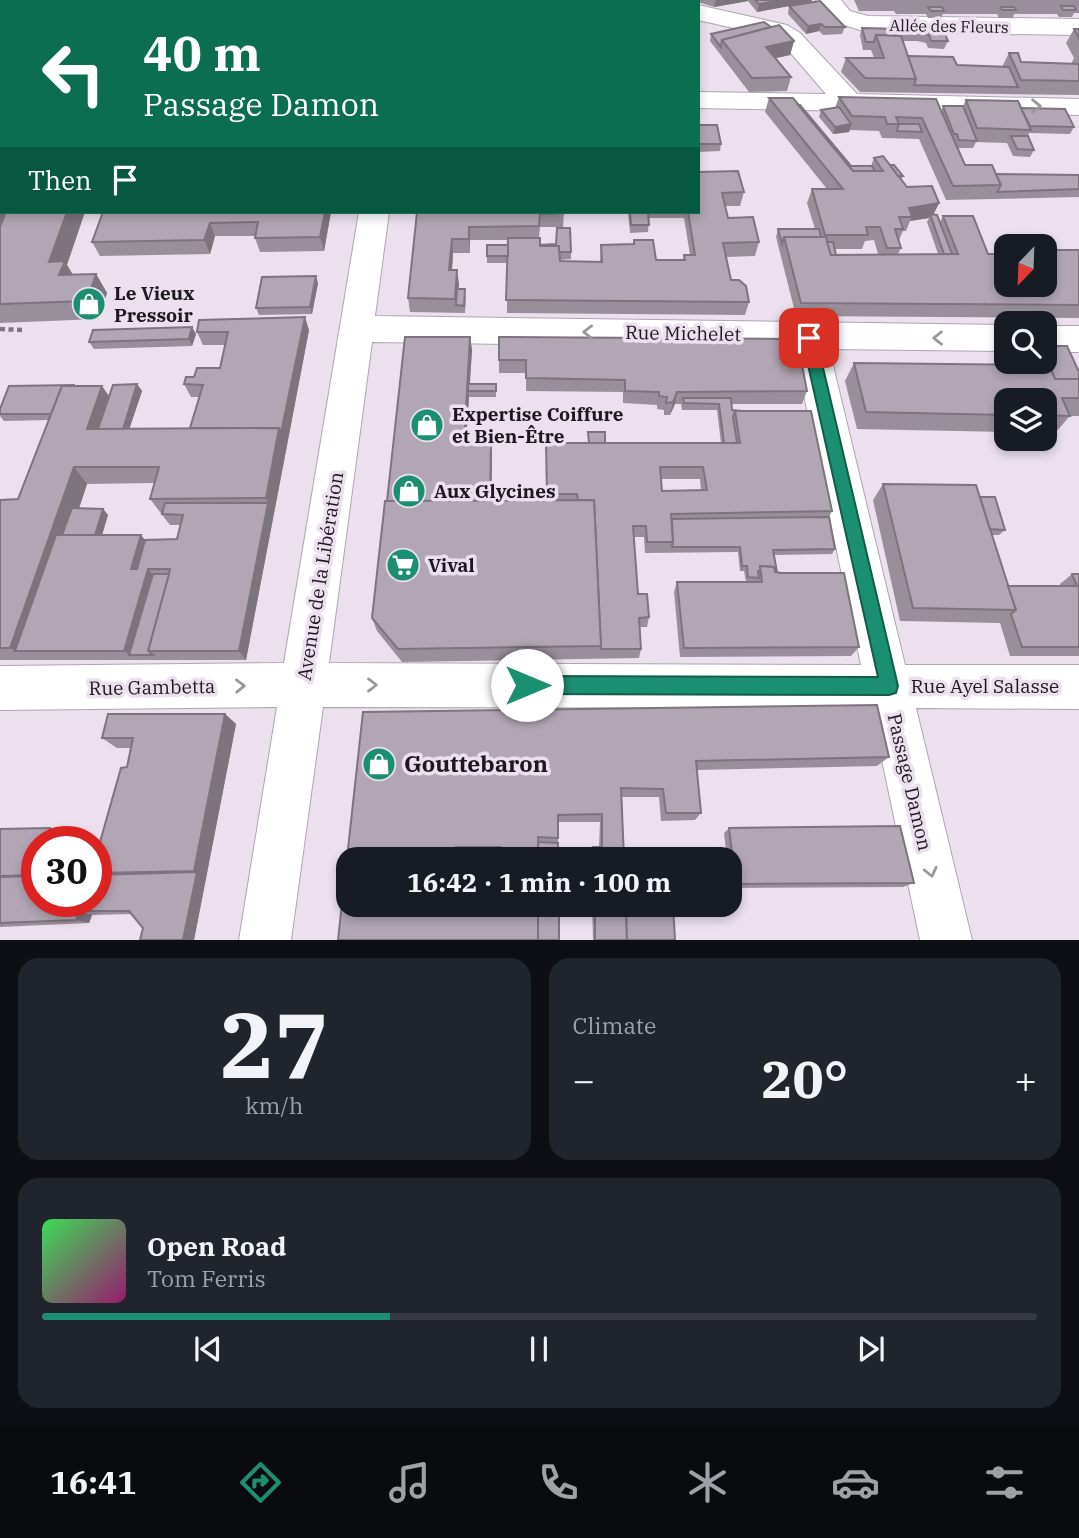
<!DOCTYPE html>
<meta charset="utf-8">
<style>
body{margin:0;font-family:"IBM Plex Serif",serif;background:#20242c;color:#f1f3f6;height:100vh;display:flex;flex-direction:column;font-size:26px;white-space:nowrap}
*{box-sizing:border-box;margin:0}
p{font-size:23px;color:#9ea1a6}
.icon{flex:none;width:38px;height:38px;fill:none;stroke:currentColor;stroke-width:2;stroke-linecap:round;stroke-linejoin:round}
.map{position:relative;height:940px;overflow:hidden}
.panel{display:flex;flex-direction:column;gap:18px;padding:18px;background:#0d0f14;flex:1}
.panel>*{flex:none}
.banner{position:absolute;left:0px;top:0px;width:700px;height:214px;box-shadow:0 4px 10px #0003;background:#0b6e4f;color:#fff;overflow:hidden}
.needle{width:46px;rotate:203deg}
.tools{position:absolute;left:994px;top:234px;display:grid;gap:14px}
.tools a{display:grid;place-items:center;width:63px;height:63px;border-radius:14px;background:#171b24;box-shadow:0 4px 10px #0003;font-size:35px}
.speed{position:absolute;left:21px;top:826px;display:flex;gap:14px;font-size:35px;font-weight:700;text-align:center}
.speed>*{display:grid;place-content:center;width:91px;height:91px;border-radius:50%;background:#171b24;box-shadow:0 4px 10px #0003;line-height:1}
.speed .limit{border:10px solid #d22;background:#fff;color:#111}
.pin{position:absolute;display:grid;place-items:center;width:60px;height:60px;color:#fff;margin:-30px;border-radius:14px;box-shadow:0 4px 10px #0006}
.me{position:absolute;width:77px;margin:-38px;rotate:90deg;stroke-linejoin:round;filter:drop-shadow(0 0 5px #0008)}
.turn{display:flex;align-items:center;gap:24px;height:147px;padding:0 28px;font-size:32px}
.turn .icon{width:91px;height:91px;stroke-width:2.5}
.turn b{display:block;font-size:49px;line-height:60px}
.then{display:flex;align-items:center;height:66px;padding:0 28px;background:#0003;gap:14px;font-size:26px}
.big{font-size:52px;font-weight:800;line-height:1.1}
.panel .card{flex:1;display:flex;flex-direction:column;justify-content:center;gap:10px;min-width:0;padding:0 24px;border-radius:21px;background:#20242c}
.panel .dial{align-items:center;gap:0}
.dial b{font-size:91px;line-height:1}
.song{display:flex;align-items:center;gap:21px}
.cover{width:84px;height:84px;border-radius:10px;background:linear-gradient(135deg,hsl(130 70% 55%),hsl(320 70% 35%))}
.played{height:7px;border-radius:4px;background:linear-gradient(90deg,#1b8f71 35%,#363941 35%)}
.keys{display:flex;justify-content:space-around;direction:ltr}
.heat{display:flex;justify-content:space-between;align-items:center;font-size:38px;direction:ltr}
.panel .tiles{flex:1;display:grid;gap:18px;grid-template-columns:1fr 1fr}
.card:last-child{grid-column:span 2}
.trip{position:absolute;left:336px;top:847px;width:406px;height:70px;border-radius:21px;background:#171b24;box-shadow:0 4px 10px #0003;font-weight:800;line-height:70px;text-align:center}
.tab-bar{display:flex;height:112px;justify-content:space-around;align-items:center;background:#090b0e;color:#9ea1a6}
.tab-bar .icon{width:49px;height:49px}
.tab-bar .current{color:#1b8f71}
.tab-bar b{font-size:32px;color:#f1f3f6}
.map>svg:first-child{display:block}
</style>
<div class="map">
<svg width="1079" height="940" viewBox="0 0 1079 940">
<rect width="100%" height="100%" fill="#ece0ef"/>
<g fill="none" stroke-linecap="round" stroke-linejoin="round">
<defs>
<g id="minor">
<rect x="393" y="0" width="24" height="2"/>
<path d="M624,0H656L657,2H625Z"/>
<path d="M816,0H841L850,11L868,16L1079,19V35L866,32L832,21Z"/>
<path d="M698,5L787,25L800,33L857,94L1079,99V115L698,108V92L826,94L782,43L769,36L698,20Z"/>
<path d="M359,212H389L375,316L1006,325V351L829,349L905,665H1079V709L916,708L972,940H920L871,708L323,707L291,940H239L277,707L0,710V666L284,663ZM372,342L794,348L861,665L329,663Z"/>
<rect x="1045" y="326" width="34" height="26"/>
</g>
</defs>
<use href="#minor" stroke="#afa4b2" stroke-width="2"/>
<path stroke="#7d757f" stroke-width="4.5" stroke-dasharray="5 3.5" stroke-linecap="butt" d="M0,329L22,330"/>
<use href="#minor" fill="#fff" fill-rule="evenodd"/>
</g>
<g fill="#998f9b" fill-rule="evenodd">
<path d="M229,0H319V2H230Z"/>
<path d="M698,0H812L811,2L757,12L748,1L714,7L698,2Z"/>
<path d="M854,0H1079V13H1074L1072,17H1059L1057,14H1014L1013,18H999L997,14H943L941,18H928L926,14H896L894,11H859Z"/>
<path d="M789,6L845,27L842,34L823,35L819,31L806,34L788,14Z"/>
<path d="M0,10H2V212L67,265L73,275L96,274L107,293L98,319L0,323Z"/>
<path d="M862,28L943,30L948,41L944,49L928,48L926,43L917,41H903L908,56L957,65L1002,67L1009,53L1021,62L1071,64L1074,58L1066,43L1074,29H1079V95L860,92L841,72L846,58H874L871,50H863L860,35Z"/>
<path d="M711,34L794,41L790,55L775,58L791,77L787,91L749,92L710,41Z"/>
<path d="M839,97L941,112L943,106H963L966,100L1021,108L1074,127L1070,134L1029,133L1028,136L1034,150L1030,157L1013,156L1007,143L976,142L973,148H958L965,165L996,174L1079,175V197L946,200L919,139L882,138L879,131L850,130L849,132L833,134L819,117L821,110L835,108Z"/>
<path d="M769,98L851,166H871L874,158L890,165L903,176L901,180L907,187L939,203L933,215L940,222L943,216L988,254L1006,285L1079,250V318L796,316L776,237L778,229H815L807,203L812,189H827L765,112ZM929,218L927,222L938,254H898L901,248L899,240L903,231H906L910,221ZM874,240L878,254L836,255L834,249H862L865,241Z"/>
<path d="M698,125L721,144L720,151L698,152Z"/>
<path d="M698,172L744,192L740,206H725L728,218L759,242L755,256L726,257L731,280L749,302L745,315L507,313V263H487V256L508,245V240H470V253H453L452,270L459,284L458,289L466,297L465,313L410,312L408,298L417,212H564L563,227H540L539,238L540,245L571,252V259L560,260V261L600,262L601,245L633,244L634,240L656,260H683L684,255H690L684,218H649L648,232L630,233L628,212H698Z"/>
<path d="M103,212H331L324,251L260,252L255,238V236H215L210,254L100,256L92,242Z"/>
<path d="M318,283L312,314L259,315L256,308Z"/>
<path d="M309,330L246,660H0V500L18,499L49,420L4,421L0,416V409L75,386L110,397L137,384L142,391L129,429L190,428L199,397H191L184,384L194,377L220,368L225,345H203L197,332ZM154,483L150,499L170,525H180L177,539L145,540L102,535L108,515L103,509H79L87,484Z"/>
<path d="M196,334L192,346L94,349L89,342Z"/>
<path d="M470,337L472,350L470,384H496V397H469L466,444L492,456L491,501H547L546,443H588V432L605,443H721L717,410H682L681,404H675L670,415H664V410L657,409V405L623,403V392L526,391V373H499V337L807,391L802,404H731L732,410L832,511L829,517L835,549L832,554L774,555L777,572L859,647L851,656L680,657L674,592L677,582H746L744,571H740L738,552L645,553L644,537H633L638,594L649,617L647,627H640L641,649L639,658L402,662L377,631L372,618L387,501ZM661,479H700L701,491H662Z"/>
<path d="M1027,362H1045L1079,372V416H1070L1055,433H1045V401H1006V432L857,429L845,381L854,363L1028,365Z"/>
<path d="M883,484L980,497L1005,530L999,535H992L1008,586H1061L1060,584L1072,574H1079V656H1010L1000,623L900,621L873,500Z"/>
<path d="M363,712L889,757L877,766L697,770L701,813L695,820L661,821L659,797H622L624,859H591V853L593,847H599L600,822H558V859L501,854L459,853L338,940Z"/>
<path d="M225,714L236,724L194,940L143,928L132,914L92,915L89,923L0,927V829L68,835L66,842H37V901H96V842H100L127,767L131,748H117L102,738Z"/>
<path d="M729,828L914,883L903,887L730,888V859H727L724,833Z"/>
<path d="M592,905H673L675,940H593Z"/>
</g>
<g fill="#7d747e">
<path d="M716,0H748V1L714,7Z"/>
<path d="M783,0H812L811,2L757,12L759,4Z"/>
<path d="M821,24L819,31L806,34L808,26Z"/>
<path d="M794,41L790,55L763,61L766,47Z"/>
<path d="M851,124L849,132L833,134L835,127Z"/>
<path d="M2,192V212H14L0,245V196Z"/>
<path d="M939,203L932,217L930,214L929,218L910,221L912,217L909,208Z"/>
<path d="M67,212H85L67,265L76,280L71,294L49,262Z"/>
<path d="M325,212H331L324,251L320,237Z"/>
<path d="M210,223L215,236L210,254L204,240Z"/>
<path d="M469,227L470,240V253L469,239Z"/>
<path d="M452,239L453,253L451,284L449,270Z"/>
<path d="M457,270L459,284L457,305H456L455,299Z"/>
<path d="M96,274L107,293L98,319L87,301Z"/>
<path d="M316,276L318,283L312,314L310,307Z"/>
<path d="M305,317L309,330L246,660L239,651L268,503L266,498L279,428Z"/>
<path d="M192,327L196,334L192,346L189,339Z"/>
<path d="M470,337L472,350L469,391H468L469,397L465,456L464,444Z"/>
<path d="M137,384L142,391L124,445L119,439Z"/>
<path d="M102,386L114,403L102,439L87,429Z"/>
<path d="M677,392L675,404L670,415L673,402Z"/>
<path d="M491,444L492,456L491,517L489,505Z"/>
<path d="M74,467L87,484L68,540L15,651L10,648Z"/>
<path d="M103,509L108,515L99,545L93,540Z"/>
<path d="M141,535L150,546L140,580L131,569Z"/>
<path d="M148,569L157,580L129,655L124,651Z"/>
<path d="M225,714L236,724L194,940H183L197,872L194,871Z"/>
<path d="M50,828L68,835L66,842H47Z"/>
<path d="M456,847L459,853V859H455Z"/>
<path d="M79,911L92,915L89,923L76,920Z"/>
</g>
<g fill="#b2a6b4" stroke="#7d747e" stroke-width="2" fill-rule="evenodd">
<rect x="232" y="0" width="67" height="2"/>
<rect x="440" y="0" width="91" height="2"/>
<rect x="562" y="0" width="34" height="2"/>
<path d="M755,0H783L759,4Z"/>
<path d="M820,1L845,27H825L821,24L808,26L789,6Z"/>
<path d="M1061,6H1074L1076,10H1063Z"/>
<path d="M928,7H942L944,11H931Z"/>
<path d="M1001,7H1014L1016,10H1002Z"/>
<path d="M0,10H2V57L0,58Z"/>
<path d="M764,22L771,27L722,40L721,47L711,34Z"/>
<path d="M779,25L794,41L766,47L791,77L752,78L722,40Z"/>
<path d="M862,28L943,30L948,41H931L929,35L920,34L895,33L896,36L876,35L874,42H866Z"/>
<path d="M1074,29H1079V38Z"/>
<path d="M876,35L901,36L916,79L865,78L846,58H884Z"/>
<path d="M1009,53H1018L1021,62L1079,64V81L1021,80Z"/>
<path d="M908,56L953,57L957,65L1009,67L1018,87L914,85L916,79Z"/>
<rect x="0" y="58" width="2" height="71"/>
<path d="M839,97L936,99L965,165H992L1001,185L953,186L922,118L896,117L899,124H887L885,117L852,116Z"/>
<path d="M769,98H793L853,171H883L874,158L883,156L907,187L932,186L939,203L909,208L912,217H899L903,229H895L901,248H887L880,227H866L868,235H825L812,189H843Z"/>
<path d="M966,100L1018,101L1031,130L977,128Z"/>
<path d="M798,105H800L851,166H872L875,171H853Z"/>
<path d="M943,106H963L977,141L959,140L957,134H954Z"/>
<path d="M839,107L851,124L835,127L821,110Z"/>
<path d="M1021,108L1065,109L1074,127L1030,126Z"/>
<path d="M899,124H919L922,132L897,131Z"/>
<path d="M698,125H717L721,144H698Z"/>
<path d="M1011,136H1028L1034,150L1017,149Z"/>
<path d="M0,152H2V192L0,196Z"/>
<path d="M890,165H894L903,176H898Z"/>
<path d="M738,171L744,192L722,193L728,218L753,217L759,242L723,243L731,280H739L746,286L749,302L506,300L508,238H540V246H559L560,261L602,262L601,245L634,244V240H653L656,260H685L684,255H695L688,212H698V172Z"/>
<path d="M996,174L1079,175V189L997,192L1001,185Z"/>
<path d="M6,212H67L49,262L65,261L59,275L96,274L87,301L0,304V227Z"/>
<path d="M103,212H325L320,237L255,238L258,222L210,223L204,240L92,242Z"/>
<path d="M417,212H564V213L540,214L539,226L469,227V239H452L449,270H457L455,299L408,298Z"/>
<path d="M630,212H648L649,225H631Z"/>
<path d="M930,214L937,215L952,254H944Z"/>
<path d="M943,216H973L988,254H1006V285H1045V250H1079V305L801,303L784,237H826L831,255L958,254Z"/>
<path d="M557,228H570L571,252H559V246H540V245L556,244Z"/>
<path d="M778,229H819L821,237H784L782,244Z"/>
<path d="M827,242H833L836,255H831Z"/>
<rect x="487" y="245" width="21" height="11"/>
<path d="M316,276L310,307L256,308L262,277Z"/>
<path d="M457,289H465L464,306L456,305Z"/>
<path d="M305,317L281,433L279,428H190L203,385L184,384L186,377H194L197,368H220L228,332H197L199,320Z"/>
<path d="M192,327L189,339L89,342L93,330Z"/>
<path d="M405,337H470L464,444H491L490,501H387Z"/>
<path d="M499,337L797,339L807,391L677,392L673,402L666,403L667,397L659,396V392L625,391V380L526,378V360H499Z"/>
<path d="M1045,346H1067L1079,372V379H1055L1049,365H1036L1035,362H1045Z"/>
<path d="M854,363L1049,365L1055,379H1079V398H1062L1070,416L1045,415V401H1006V415L866,412Z"/>
<path d="M137,384L123,429H98L113,385Z"/>
<rect x="468" y="384" width="28" height="7"/>
<path d="M74,385V386H62L51,414H0V409L9,386Z"/>
<path d="M62,386H102L87,429L279,428L266,498L150,499L159,467H74L10,648H0V500L18,499Z"/>
<path d="M683,398H731L732,410L742,411H735L733,417L737,443H724L719,404L684,403Z"/>
<path d="M735,411H811L832,511L671,514L673,542H647L646,526H633L638,594H647L649,617L639,618L641,649H601L594,500H578L577,494H547L546,443H740ZM660,467H703L707,490L662,491Z"/>
<path d="M588,432H605V443H589Z"/>
<path d="M883,484L976,485L1016,610L913,608Z"/>
<path d="M980,497H995L1005,530L990,529Z"/>
<path d="M594,500L601,646L398,649L372,618L385,501Z"/>
<path d="M165,503H268L239,651H148L170,569H148L124,651H15L56,535H141L131,569H137L145,540L177,539L183,515L162,514Z"/>
<path d="M72,508L103,509L95,535H62Z"/>
<path d="M829,517L835,549L773,550L777,572H775L774,567L760,566L761,571H758L759,578L748,577L747,566H742L740,547H672L673,542L672,519Z"/>
<path d="M760,566L774,567L775,572L781,573H844L859,647L684,648L677,582H762Z"/>
<path d="M153,574H169L148,651L153,655H129Z"/>
<path d="M1072,574H1079V647H1022L1011,614L1016,610L1008,586H1077Z"/>
<path d="M877,705L889,757L696,761L701,813H666L663,789L621,788L624,859H594L593,847H602V814L558,815V838L538,837V859H501V847H456L455,859H348V905H538V940H338L363,712Z"/>
<path d="M108,714H225L194,871L96,873V842H89H100L121,768L127,767L133,738H102Z"/>
<path d="M900,826L914,883L736,884L729,828Z"/>
<path d="M50,828L47,842H37V875L0,876V829Z"/>
<path d="M538,842L558,843V859H538Z"/>
<path d="M197,872L183,940H140L143,928L129,911H79L76,920L0,923V877L37,876V901H96V875Z"/>
<rect x="538" y="905" width="21" height="35"/>
<path d="M595,905H626L627,940H595Z"/>
<path d="M626,905H673L675,940H627Z"/>
</g>
<defs><path id="oneway-chevron" d="M-2-3.5L2.5 0L-2 3.5" fill="none" stroke-width="1.6" stroke-linecap="round" stroke-linejoin="round" transform="scale(1.75)"/></defs>
<g stroke="#99979a">
<use href="#oneway-chevron" transform="translate(1036 106) rotate(1)"/>
<use href="#oneway-chevron" transform="translate(588 332) rotate(-179)"/>
<use href="#oneway-chevron" transform="translate(938 338) rotate(-180)"/>
<use href="#oneway-chevron" transform="translate(372 685)"/>
<use href="#oneway-chevron" transform="translate(240 686) rotate(-1)"/>
<use href="#oneway-chevron" transform="translate(931 872) rotate(77)"/>
</g>
<path fill="#1b8f71" stroke="#125d49" stroke-width="2" d="M809,332L816,338L898,686L896,693L889,695L527,694L520,692L517,685L520,679L527,676L878,677L802,338Z"/>
<defs>
<symbol id="shop-disc" viewBox="-11 -11 22 22"><circle r="9.5" fill="#1b8f71" stroke="#ece0ef"/><path d="M-5-2.5h2.3a2.7 3.5 0 0 1 5.4 0H5L5.5 6h-11ZM-1.5-2.5h3a1.5 2.3 0 0 0-3 0Z" fill="#fff"/></symbol>
<symbol id="supermarket-disc" viewBox="-11 -11 22 22"><circle r="9.5" fill="#1b8f71" stroke="#ece0ef"/><path d="M-6-5.5h2.5l.6 2H6L4.5 2H-2.5L-4.4-4H-6ZM-1.5 3.2a1.3 1.3 0 1 0 .1 0ZM3 3.2a1.3 1.3 0 1 0 .1 0Z" fill="#fff"/></symbol>
</defs>
<g fill-rule="evenodd">
<use href="#shop-disc" x="70" y="285" width="38" height="38"/>
<use href="#shop-disc" x="408" y="406" width="38" height="38"/>
<use href="#shop-disc" x="390" y="472" width="38" height="38"/>
<use href="#supermarket-disc" x="384" y="546" width="38" height="38"/>
<use href="#shop-disc" x="360" y="745" width="38" height="38"/>
</g>
<g text-anchor="middle" stroke-width="7" stroke-linejoin="round" paint-order="stroke">
<g font-size="16" fill="#1d181e" stroke="#ece0ef">
<text transform="translate(949 26) rotate(1)" y="6">Allée des Fleurs</text>
</g>
<g font-size="19" font-weight="bold" fill="#1d181e" stroke="#ece0ef" text-anchor="start">
<text x="114" y="300">Le Vieux<tspan x="114" dy="22">Pressoir</tspan></text>
<text x="452" y="421">Expertise Coiffure<tspan x="452" dy="22">et Bien-Être</tspan></text>
<text x="434" y="498">Aux Glycines</text>
<text x="428" y="572">Vival</text>
</g>
<g font-size="19" fill="#1d181e" stroke="#ece0ef">
<text transform="translate(683 333) rotate(1)" y="7">Rue Michelet</text>
<text transform="translate(320 576) rotate(-81)" y="7">Avenue de la Libération</text>
<text x="985" y="693">Rue Ayel Salasse</text>
<text transform="translate(152 687) rotate(-1)" y="7">Rue Gambetta</text>
<text transform="translate(910 782) rotate(77)" y="7">Passage Damon</text>
</g>
<g font-size="23" font-weight="bold" fill="#1d181e" stroke="#ece0ef" text-anchor="start">
<text x="404" y="772">Gouttebaron</text>
</g>
</g>
</svg>
<div class="tools">
<a><svg class="needle" viewBox="-14 -14 28 28"><path d="M0-13l5 13h-10z" fill="#e53935"/><path d="M0 13l5-13h-10z" fill="#9ea1a6"/></svg></a>
<a><svg class="icon" aria-label="search" viewBox="0 0 24 24"><circle cx="10" cy="10" r="6"/><path d="M15 15l6 6"/></svg></a>
<a><svg class="icon" aria-label="layers" viewBox="0 0 24 24"><path d="M12 4l9 5-9 5-9-5zM3 14l9 5 9-5"/></svg></a>
</div>
<div class="speed"><div class="limit">30</div></div>
<div class="pin" style="left:809px;top:338px;background:#d93025"><svg class="icon" aria-label="arrive" viewBox="0 0 24 24"><path d="M6 21V4h12l-3 4 3 4H6"/></svg></div>
<svg class="me" style="left:527px;top:685px" viewBox="-20 -20 40 40"><circle r="19" fill="#fff"/><path d="M0-13L10 11 0 6-10 11z" fill="#1b8f71"/></svg>
<div class="trip">16:42 · 1 min · 100 m</div>
<div class="banner">
<div class="turn"><svg class="icon" aria-label="left" viewBox="0 0 24 24"><path d="M17 20v-9H6M10 6l-5 5 5 5"/></svg><div><b>40 m</b>Passage Damon</div></div>
<div class="then">Then<svg class="icon" aria-label="arrive" viewBox="0 0 24 24"><path d="M6 21V4h12l-3 4 3 4H6"/></svg></div>
</div>
</div>
<section class="panel">
<div class="tiles">
<div class="card dial"><b>27</b><p>km/h</p></div>
<div class="card"><p>Climate</p>
<div class="heat"><a>−</a><b class="big">20°</b><a>+</a></div>
</div>
<div class="card">
<div class="song"><i class="cover"></i><div><b>Open Road</b><p>Tom Ferris</p></div></div>
<div class="played"></div>
<div class="keys"><svg class="icon" aria-label="previous" viewBox="0 0 24 24"><path d="M18 5L8 12l10 7zM5 5v14"/></svg><svg class="icon" aria-label="pause" viewBox="0 0 24 24"><path d="M8 5v14M16 5v14"/></svg><svg class="icon" aria-label="next" viewBox="0 0 24 24"><path d="M6 5l10 7-10 7zM19 5v14"/></svg></div>
</div>
</div>
</section>
<nav class="tab-bar">
<b>16:41</b>
<svg class="icon current" aria-label="directions" viewBox="0 0 24 24"><path d="M12 3l9 9-9 9-9-9zM9 14v-3h6M13 9l2 2-2 2"/></svg>
<svg class="icon" aria-label="music" viewBox="0 0 24 24"><path d="M9 18V5l10-2v13"/><circle cx="6" cy="18" r="3"/><circle cx="16" cy="16" r="3"/></svg>
<svg class="icon" aria-label="phone" viewBox="0 0 24 24"><path d="M5 4h4l2 5-3 2q2 4 5 5l2-3 5 2v4C11 20 4 13 5 4z"/></svg>
<svg class="icon" aria-label="climate" viewBox="0 0 24 24"><path d="M12 3v18M4 7l16 10M4 17L20 7"/></svg>
<svg class="icon" aria-label="car" viewBox="0 0 24 24"><path d="M5 17H2v-5l4-1 3-4h7l3 4 3 1v5h-3M9 17h6M6 11h13"/><circle cx="7" cy="17" r="2"/><circle cx="17" cy="17" r="2"/></svg>
<svg class="icon" aria-label="filters" viewBox="0 0 24 24"><path d="M4 7h16M4 17h16"/><circle cx="9" cy="7" r="2"/><circle cx="15" cy="17" r="2"/></svg>
</nav>
